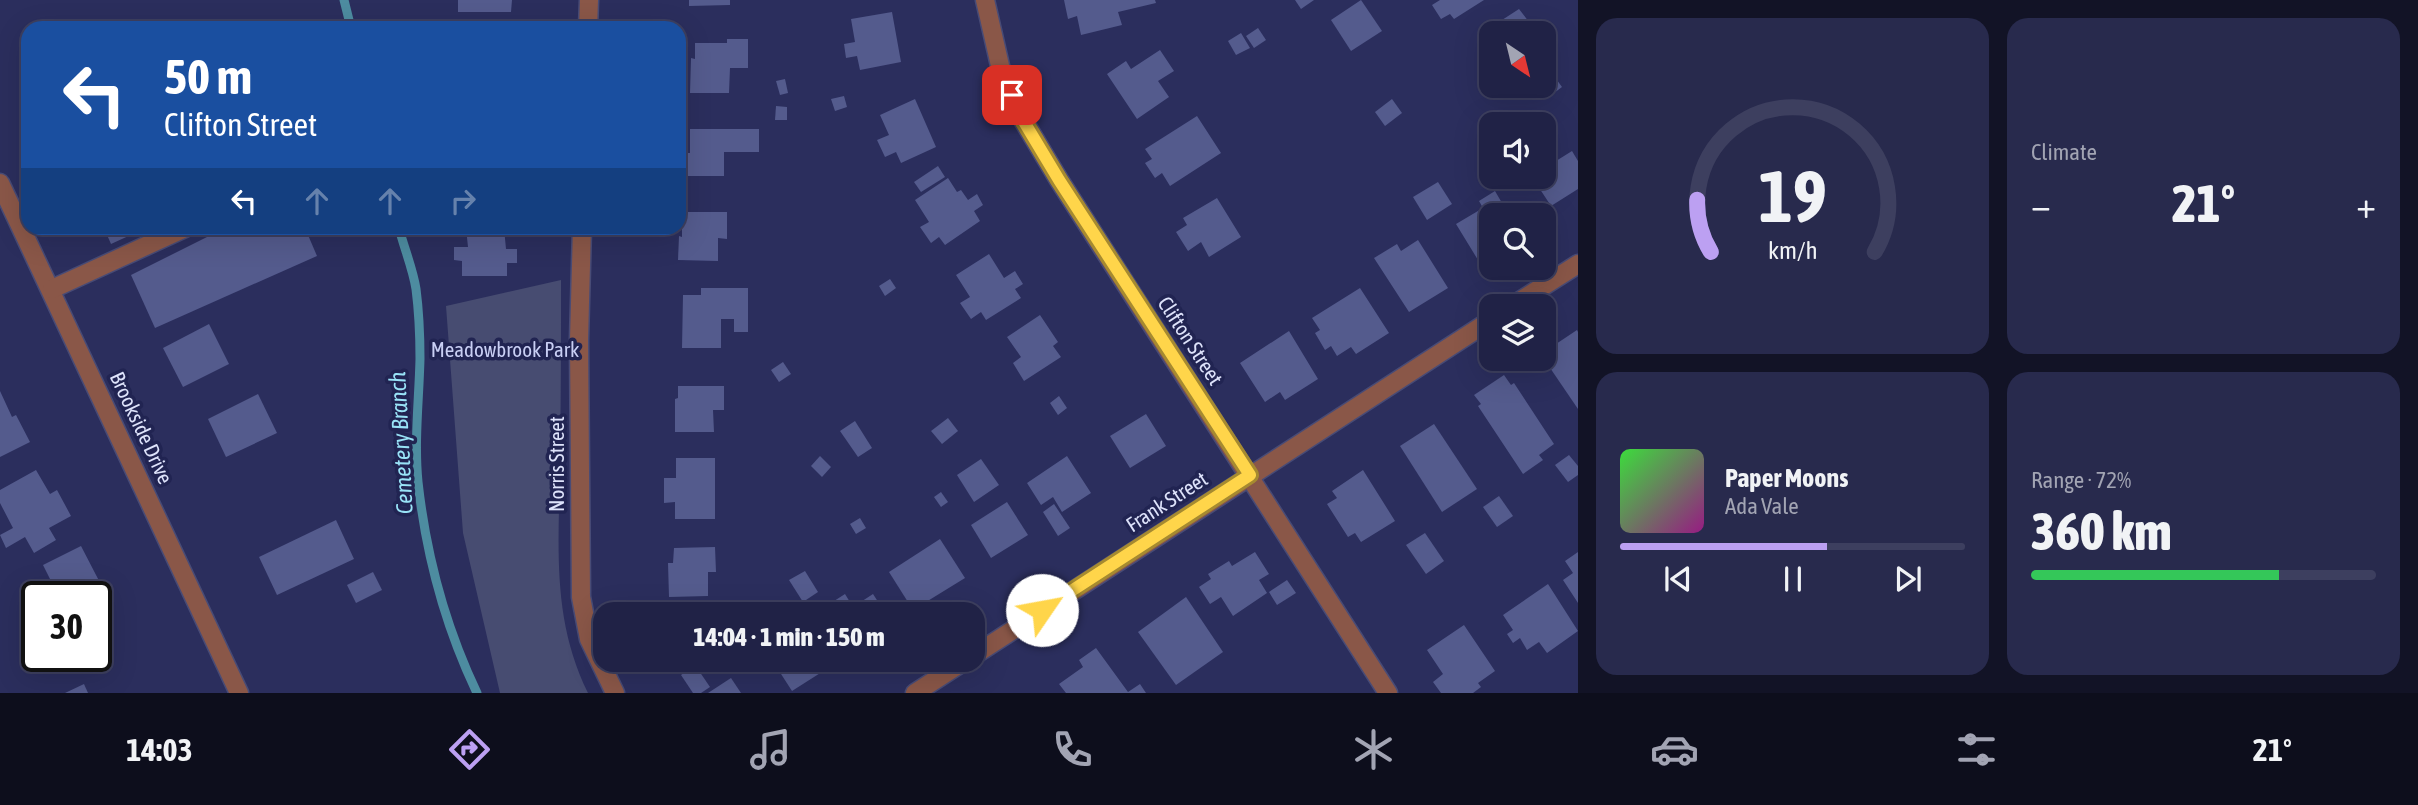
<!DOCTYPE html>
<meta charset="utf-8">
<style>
body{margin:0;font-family:"Asap Condensed",sans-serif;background:#282a4d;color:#f1f3f6;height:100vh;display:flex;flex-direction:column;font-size:26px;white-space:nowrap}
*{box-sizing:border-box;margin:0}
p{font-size:23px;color:#a2a4b3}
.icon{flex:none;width:38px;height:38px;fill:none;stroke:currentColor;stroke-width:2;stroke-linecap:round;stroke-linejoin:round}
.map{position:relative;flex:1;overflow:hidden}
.side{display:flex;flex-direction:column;gap:18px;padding:18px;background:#121326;width:840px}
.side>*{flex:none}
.guide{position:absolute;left:21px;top:21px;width:665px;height:214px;border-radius:21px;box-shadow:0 7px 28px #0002,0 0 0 2px #3d3f5f;background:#1a4fa0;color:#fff;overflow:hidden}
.needle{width:46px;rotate:145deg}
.buttons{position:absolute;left:1479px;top:21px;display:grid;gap:14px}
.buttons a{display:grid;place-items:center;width:77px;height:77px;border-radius:14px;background:#202246;box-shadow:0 7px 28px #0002,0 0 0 2px #3d3f5f;font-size:35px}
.speed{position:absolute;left:21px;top:581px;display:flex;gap:14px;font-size:35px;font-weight:700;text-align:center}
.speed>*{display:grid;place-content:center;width:91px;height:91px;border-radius:50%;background:#202246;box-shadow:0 7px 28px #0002,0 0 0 2px #3d3f5f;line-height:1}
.speed .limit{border:4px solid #111;border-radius:10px;background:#fff;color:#111}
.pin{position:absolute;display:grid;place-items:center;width:60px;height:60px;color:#fff;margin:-30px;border-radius:14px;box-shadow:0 4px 10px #0006}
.me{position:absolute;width:77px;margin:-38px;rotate:57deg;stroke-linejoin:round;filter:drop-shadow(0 0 5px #0008)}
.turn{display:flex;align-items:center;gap:24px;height:147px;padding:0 28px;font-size:32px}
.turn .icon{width:91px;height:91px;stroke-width:2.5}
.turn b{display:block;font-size:49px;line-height:60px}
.lanes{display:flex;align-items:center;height:66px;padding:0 28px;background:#0003;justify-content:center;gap:35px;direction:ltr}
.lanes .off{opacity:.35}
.big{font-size:52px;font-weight:800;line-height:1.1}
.side .card{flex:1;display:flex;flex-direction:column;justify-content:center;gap:10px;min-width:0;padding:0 24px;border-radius:21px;background:#282a4d}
.side .dial{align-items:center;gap:0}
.dial svg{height:182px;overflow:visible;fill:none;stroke:#3d3f5f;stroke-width:7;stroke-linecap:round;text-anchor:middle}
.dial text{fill:#f1f3f6;stroke:none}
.song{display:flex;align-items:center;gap:21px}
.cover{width:84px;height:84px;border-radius:10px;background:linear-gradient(135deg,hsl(120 70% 55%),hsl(310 70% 35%))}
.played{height:7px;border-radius:4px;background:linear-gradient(90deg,#bca0f2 60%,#3d3f5f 60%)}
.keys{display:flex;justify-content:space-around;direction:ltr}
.heat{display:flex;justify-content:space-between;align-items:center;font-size:38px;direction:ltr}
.charge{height:10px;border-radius:5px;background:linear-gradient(90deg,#34c759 72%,#3d3f5f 0)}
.side .tiles{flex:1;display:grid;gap:18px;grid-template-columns:repeat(2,1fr)}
.trip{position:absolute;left:593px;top:602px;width:392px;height:70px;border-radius:21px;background:#202246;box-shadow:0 7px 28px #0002,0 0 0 2px #3d3f5f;font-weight:800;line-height:70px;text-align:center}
.tabs{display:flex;height:112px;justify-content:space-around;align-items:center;background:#0d0e1c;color:#a2a4b3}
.tabs .icon{width:49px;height:49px}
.tabs .on{color:#bca0f2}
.tabs b{font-size:32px;color:#f1f3f6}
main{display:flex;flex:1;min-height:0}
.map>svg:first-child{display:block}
</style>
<main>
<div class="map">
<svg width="1578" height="693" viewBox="0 0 1578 693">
<rect width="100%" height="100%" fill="#2b2e5d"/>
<path fill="#474c71" d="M561,280C561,337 561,394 560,451C560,536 549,614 588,693H500L463,533L446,306Z"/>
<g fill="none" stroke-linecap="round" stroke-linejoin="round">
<g stroke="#4d8ca0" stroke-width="9">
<path d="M344,0L351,28"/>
<path d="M399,228C404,248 413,269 416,289C419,312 420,337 420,359C419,400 414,441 418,482C426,554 446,628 477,693"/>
</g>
</g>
<g fill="#545b8d">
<path d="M458,0H512L511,12H458Z"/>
<path d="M689,0H730V5L689,6Z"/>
<path d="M1064,0H1155L1156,3L1118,12L1122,25L1081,35L1077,16L1068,19Z"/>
<path d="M1295,0H1314L1301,9Z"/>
<path d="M1361,0L1382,31L1351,51L1331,20Z"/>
<path d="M1440,0H1484L1454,19L1450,14L1441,19L1432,5Z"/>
<path d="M1519,9L1536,31L1544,26L1551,36L1544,41V33H1491V41L1485,31Z"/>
<path d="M892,12L901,62L860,70L857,56L846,58L844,44L855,42L851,19Z"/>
<path d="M1258,28L1266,40L1254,48L1246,36Z"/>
<path d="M1241,33L1250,48L1236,55L1228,41Z"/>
<path d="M727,39H748V68H730L729,93H690L691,58L695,59V43H727Z"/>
<path d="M1160,50L1174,71L1158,81L1169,97L1137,119L1107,74L1126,61L1131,69Z"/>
<path d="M1554,76L1562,87L1546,99L1538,86H1544V83Z"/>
<path d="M785,79L788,93L780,95L776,81Z"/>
<path d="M844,96L847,107L835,111L831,99Z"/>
<path d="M915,99L936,147L901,163L896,152L885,157L877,140L889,135L880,115Z"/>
<path d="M1392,99L1402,113L1385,126L1375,112Z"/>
<path d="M776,106L787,107V120H775Z"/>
<path d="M1197,116L1221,153L1170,186L1162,173L1155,178L1145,163L1152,159L1145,149Z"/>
<path d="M690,129H759V152H724V176H685V153H690Z"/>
<path d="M1572,151L1578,161V189L1551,206L1532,177H1544V160L1548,166Z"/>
<path d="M938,166L945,177L921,192L914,182Z"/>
<path d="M948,178L957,192L961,190L968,200L977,194L983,205L974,211L980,221L945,245L939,237L931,243L920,227L929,222L915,200Z"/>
<path d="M1438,182L1452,204L1427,220L1413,197Z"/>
<path d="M1495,191L1509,215H1491V252L1478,260L1456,224L1483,208L1479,201Z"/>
<path d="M1217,198L1241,237L1209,257L1201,242L1188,251L1176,232L1187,225L1183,218Z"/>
<path d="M682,212H727V239L718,238V261L678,260L679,236L682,237Z"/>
<path d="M104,228H146L111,244Z"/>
<path d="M225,228H305L317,256L155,328L131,275Z"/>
<path d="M466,228H504L506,249H517V263H507V276H462V261L454,260V247H468Z"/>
<path d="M1418,240L1448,288L1409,312L1374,258L1397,244L1401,251Z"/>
<path d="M989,254L1004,278L1015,271L1023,284L1015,289L1021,298L986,320L981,312L971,319L960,303L970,297L956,275Z"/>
<path d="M890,279L896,288L885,296L879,286Z"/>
<path d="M701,288H748V332H734V319H721V348H682L683,295H701Z"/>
<path d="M1360,288L1389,333L1356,354L1351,347L1337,356L1331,346L1325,350L1315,333L1320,330L1312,318Z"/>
<path d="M1040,315L1058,342L1053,346L1061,357L1024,381L1013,363L1021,357L1007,337Z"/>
<path d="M209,324L229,364L183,387L163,348Z"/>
<path d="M1577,330L1578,332V409L1544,359V352Z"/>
<path d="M1289,331L1318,379L1285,400L1280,392L1265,402L1240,363Z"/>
<path d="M783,362L791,374L779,382L771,370Z"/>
<path d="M1504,375L1511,385L1514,383L1554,444L1539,455L1543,460L1523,474L1478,406L1481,404L1474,395Z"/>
<path d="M678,386H724V410H713L714,432H675V399L678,398Z"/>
<path d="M0,391L12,417L16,415L30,442L0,457Z"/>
<path d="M258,394L277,433L226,457L208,419Z"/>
<path d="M1059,396L1067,408L1058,415L1050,403Z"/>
<path d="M1146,414L1166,446L1130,468L1110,436Z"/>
<path d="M948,418L958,431L942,444L931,431Z"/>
<path d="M855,421L872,448L858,457L840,431Z"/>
<path d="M1434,424L1477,489L1442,512L1400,446Z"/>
<path d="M1569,455L1578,466V475L1568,482L1555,465Z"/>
<path d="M820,456L831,467L822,477L811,466Z"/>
<path d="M1067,456L1091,493L1062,512L1053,497L1041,505L1027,483Z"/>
<path d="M676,458H715V519H675V502L664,503V478H676Z"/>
<path d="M981,459L999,485L974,502L957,475Z"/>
<path d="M36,470L50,494L57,490L71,516L49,528L56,540L34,553L25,537L6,548L0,535L13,528L0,503V490Z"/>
<path d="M1363,470L1395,521L1361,542L1355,533L1348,537L1327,504L1337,498L1332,491Z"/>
<path d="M941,492L948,502L941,507L934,497Z"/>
<path d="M1499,496L1513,516L1497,527L1483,507Z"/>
<path d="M1007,502L1028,535L991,558L971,525Z"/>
<path d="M1054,504L1070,528L1058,536L1043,512Z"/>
<path d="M860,518L866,528L856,534L850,524Z"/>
<path d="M336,520L354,559L277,595L259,557Z"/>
<path d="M1425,533L1444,561L1426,574L1406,545Z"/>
<path d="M940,539L965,578L913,610L889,572Z"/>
<path d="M81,546L110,602L102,606L111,622L96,630V597H59L43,565Z"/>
<path d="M715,547L716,572H708V596L669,597L668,563H673L674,548Z"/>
<path d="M1255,552L1269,574L1259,580L1267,593L1233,616L1221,597L1210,604L1199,587L1211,579L1208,574L1229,561L1232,566Z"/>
<path d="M1578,552V603L1563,580L1573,573L1565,561Z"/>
<path d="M805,571L818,592L803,602L789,580Z"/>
<path d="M373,572L382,590L356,603L347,585Z"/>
<path d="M1287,580L1296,593L1277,605L1269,592Z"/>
<path d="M1548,584L1578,631L1547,653L1539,642L1527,650L1520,638L1513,643L1507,634L1513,630L1503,615Z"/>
<path d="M845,594L853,607L873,594L886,614H838L831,603Z"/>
<path d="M1186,597L1223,652L1176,685L1138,632Z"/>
<path d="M1464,625L1495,671L1478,683L1481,687L1473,693H1441L1433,682L1443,674L1427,650Z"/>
<path d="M1096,648L1128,692L1140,684L1146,693H1066L1059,684L1083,667L1079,660Z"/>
<path d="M772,660H818L825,670L792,691Z"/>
<path d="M695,665L710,687L701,693H693L681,675Z"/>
<path d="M731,678L741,693H708Z"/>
<path d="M84,684L88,693H65Z"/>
</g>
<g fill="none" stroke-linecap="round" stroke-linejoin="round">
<defs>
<g id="minor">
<path d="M985,0L1001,70L1023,120L1059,180L1388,693"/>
<path d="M588,28L589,0"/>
<path d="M0,183L239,693"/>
<path d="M582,228L579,340L581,597L589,639L615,693"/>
<path d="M52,289L185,228"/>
<path d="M1512,306L1578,264"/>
<path d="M973,656L1491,320"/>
<path d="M915,693L966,660"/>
</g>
</defs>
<use href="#minor" stroke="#484b76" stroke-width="21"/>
<use href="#minor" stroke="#8a5748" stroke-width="18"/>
</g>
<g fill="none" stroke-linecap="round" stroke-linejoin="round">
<defs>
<path id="route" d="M1012,95L1023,120L1059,180L1250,475L1042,610"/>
</defs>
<use href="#route" stroke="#a68a30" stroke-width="18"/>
<use href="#route" stroke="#ffd54a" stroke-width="12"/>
</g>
<g text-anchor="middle" stroke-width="7" stroke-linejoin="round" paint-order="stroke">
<g font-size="21" fill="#dee3fb" stroke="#212452">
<text transform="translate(1190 341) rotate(57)" y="7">Clifton Street</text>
<text transform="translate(141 428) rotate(65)" y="7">Brookside Drive</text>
<text transform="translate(557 464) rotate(-90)" y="7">Norris Street</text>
<text transform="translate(1167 502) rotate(-33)" y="7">Frank Street</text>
</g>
<g font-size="21" fill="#c9cff4" stroke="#212452">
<text x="505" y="357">Meadowbrook Park</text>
</g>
<g font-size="23" font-style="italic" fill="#99e3f7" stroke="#212452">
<text transform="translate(401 443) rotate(-93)" y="8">Cemetery Branch</text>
</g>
</g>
</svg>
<div class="buttons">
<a><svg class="needle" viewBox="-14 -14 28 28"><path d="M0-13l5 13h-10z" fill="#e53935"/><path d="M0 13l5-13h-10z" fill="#a2a4b3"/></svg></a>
<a><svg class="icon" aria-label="sound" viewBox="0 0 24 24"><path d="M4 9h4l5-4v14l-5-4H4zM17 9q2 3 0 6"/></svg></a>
<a><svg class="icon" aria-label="search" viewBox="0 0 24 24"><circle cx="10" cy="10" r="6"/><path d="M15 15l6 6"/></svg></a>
<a><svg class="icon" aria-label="layers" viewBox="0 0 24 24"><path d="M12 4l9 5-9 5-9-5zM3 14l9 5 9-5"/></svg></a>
</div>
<div class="speed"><div class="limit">30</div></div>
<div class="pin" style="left:1012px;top:95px;background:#d93025"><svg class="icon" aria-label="arrive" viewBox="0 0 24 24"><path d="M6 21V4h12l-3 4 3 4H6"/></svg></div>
<svg class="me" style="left:1042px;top:610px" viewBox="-20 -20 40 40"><circle r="19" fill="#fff"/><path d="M0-13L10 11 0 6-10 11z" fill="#ffd54a"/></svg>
<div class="trip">14:04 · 1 min · 150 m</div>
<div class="guide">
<div class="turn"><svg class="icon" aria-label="left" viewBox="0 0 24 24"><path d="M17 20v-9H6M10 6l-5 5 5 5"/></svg><div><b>50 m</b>Clifton Street</div></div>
<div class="lanes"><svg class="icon" aria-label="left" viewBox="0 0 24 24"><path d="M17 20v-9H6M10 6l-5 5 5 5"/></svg><svg class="icon off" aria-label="ahead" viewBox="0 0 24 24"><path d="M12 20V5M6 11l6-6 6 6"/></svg><svg class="icon off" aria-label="ahead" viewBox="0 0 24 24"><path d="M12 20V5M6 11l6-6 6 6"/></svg><svg class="icon off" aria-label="right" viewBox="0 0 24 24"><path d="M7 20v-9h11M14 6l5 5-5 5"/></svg></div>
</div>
</div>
<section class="side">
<div class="tiles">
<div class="card dial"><svg viewBox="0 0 100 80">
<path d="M14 69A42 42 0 1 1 86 69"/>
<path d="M14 69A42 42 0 0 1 8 46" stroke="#bca0f2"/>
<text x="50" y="56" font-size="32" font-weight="700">19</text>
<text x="50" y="72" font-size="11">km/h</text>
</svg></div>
<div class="card"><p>Climate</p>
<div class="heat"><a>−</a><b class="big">21°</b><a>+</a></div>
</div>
<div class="card">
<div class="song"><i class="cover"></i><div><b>Paper Moons</b><p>Ada Vale</p></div></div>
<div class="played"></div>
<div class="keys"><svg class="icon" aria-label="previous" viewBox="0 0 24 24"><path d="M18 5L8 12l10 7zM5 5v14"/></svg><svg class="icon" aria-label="pause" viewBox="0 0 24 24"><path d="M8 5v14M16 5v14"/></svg><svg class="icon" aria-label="next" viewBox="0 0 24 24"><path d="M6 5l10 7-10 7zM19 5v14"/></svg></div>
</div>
<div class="card"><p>Range · 72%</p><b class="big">360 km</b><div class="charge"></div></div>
</div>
</section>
</main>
<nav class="tabs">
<b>14:03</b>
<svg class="icon on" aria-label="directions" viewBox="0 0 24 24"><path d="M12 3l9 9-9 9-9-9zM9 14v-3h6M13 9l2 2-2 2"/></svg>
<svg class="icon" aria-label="music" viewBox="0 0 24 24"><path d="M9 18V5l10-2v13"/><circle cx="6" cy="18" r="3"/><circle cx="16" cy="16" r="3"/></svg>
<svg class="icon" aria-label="phone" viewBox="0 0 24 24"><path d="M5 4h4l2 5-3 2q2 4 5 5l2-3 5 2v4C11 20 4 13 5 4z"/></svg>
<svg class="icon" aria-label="climate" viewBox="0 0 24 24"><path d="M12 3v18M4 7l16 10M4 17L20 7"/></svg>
<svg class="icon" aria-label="car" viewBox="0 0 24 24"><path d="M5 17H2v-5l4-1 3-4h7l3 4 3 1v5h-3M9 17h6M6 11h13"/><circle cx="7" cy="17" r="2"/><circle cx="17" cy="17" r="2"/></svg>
<svg class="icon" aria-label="filters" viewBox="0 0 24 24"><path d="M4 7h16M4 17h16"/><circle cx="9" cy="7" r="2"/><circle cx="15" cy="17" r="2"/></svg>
<b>21°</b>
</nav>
